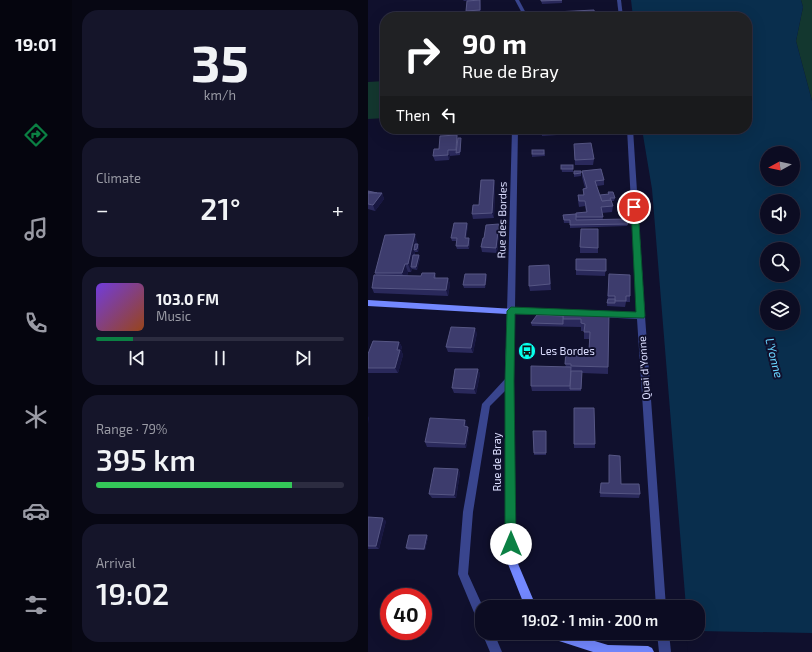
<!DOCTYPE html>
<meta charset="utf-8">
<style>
body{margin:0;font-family:"Exo 2",sans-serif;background:#15152a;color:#f1f3f6;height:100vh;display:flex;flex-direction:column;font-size:15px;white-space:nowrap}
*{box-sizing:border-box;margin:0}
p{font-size:13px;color:#9a9ba5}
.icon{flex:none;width:22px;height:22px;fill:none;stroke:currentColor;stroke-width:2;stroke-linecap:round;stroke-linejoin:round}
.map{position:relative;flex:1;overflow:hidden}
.side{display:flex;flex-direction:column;gap:10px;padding:10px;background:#070713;width:296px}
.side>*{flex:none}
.hud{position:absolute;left:12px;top:12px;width:372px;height:122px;border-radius:16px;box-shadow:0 4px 16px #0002,0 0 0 1px #2c2c40;background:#202124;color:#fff;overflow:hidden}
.needle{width:26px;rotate:262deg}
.fabs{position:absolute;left:392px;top:146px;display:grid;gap:8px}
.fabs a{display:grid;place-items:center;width:40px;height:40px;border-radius:50%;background:#0c0c22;box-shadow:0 4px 16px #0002,0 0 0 1px #2c2c40;font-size:20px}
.speed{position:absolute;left:12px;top:588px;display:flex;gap:8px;font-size:20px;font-weight:700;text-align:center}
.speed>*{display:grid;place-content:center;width:52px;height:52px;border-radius:50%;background:#0c0c22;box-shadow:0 4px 16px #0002,0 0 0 1px #2c2c40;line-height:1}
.speed .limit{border:6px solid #d22;background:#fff;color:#111}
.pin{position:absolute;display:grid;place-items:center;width:34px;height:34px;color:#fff;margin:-17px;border:2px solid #fff;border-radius:50%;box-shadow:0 1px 4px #0007}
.me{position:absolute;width:44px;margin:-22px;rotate:0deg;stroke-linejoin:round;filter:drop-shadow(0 0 3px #0008)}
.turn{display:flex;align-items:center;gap:14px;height:84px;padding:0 16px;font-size:18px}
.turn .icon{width:52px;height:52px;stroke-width:2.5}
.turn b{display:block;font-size:28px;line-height:34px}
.then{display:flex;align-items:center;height:38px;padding:0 16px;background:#0003;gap:8px;font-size:15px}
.big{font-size:30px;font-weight:600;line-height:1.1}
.side .widget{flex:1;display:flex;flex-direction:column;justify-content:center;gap:6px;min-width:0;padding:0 14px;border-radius:16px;background:#15152a}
.side .dial{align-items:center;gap:0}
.dial b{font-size:52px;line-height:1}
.song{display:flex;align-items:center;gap:12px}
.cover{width:48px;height:48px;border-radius:6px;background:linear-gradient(135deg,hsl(260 70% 55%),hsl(20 70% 35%))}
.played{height:4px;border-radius:2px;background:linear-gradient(90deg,#0b8043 15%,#2c2c40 15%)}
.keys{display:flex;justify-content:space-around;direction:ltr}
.heat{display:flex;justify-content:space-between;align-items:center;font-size:22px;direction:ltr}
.charge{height:6px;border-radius:3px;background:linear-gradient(90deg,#34c759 79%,#2c2c40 0)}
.trip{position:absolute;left:107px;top:600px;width:230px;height:40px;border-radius:16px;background:#0c0c22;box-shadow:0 4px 16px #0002,0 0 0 1px #2c2c40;font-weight:600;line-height:40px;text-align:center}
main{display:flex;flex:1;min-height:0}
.tab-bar{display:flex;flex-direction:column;width:72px;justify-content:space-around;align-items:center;background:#05050e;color:#9a9ba5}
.tab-bar .icon{width:28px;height:28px}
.tab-bar .current{color:#0b8043}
.tab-bar b{font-size:18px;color:#f1f3f6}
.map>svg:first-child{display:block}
</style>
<main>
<nav class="tab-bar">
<b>19:01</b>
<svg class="icon current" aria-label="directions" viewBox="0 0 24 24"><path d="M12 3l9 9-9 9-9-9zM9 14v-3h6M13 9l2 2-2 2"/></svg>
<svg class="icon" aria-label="music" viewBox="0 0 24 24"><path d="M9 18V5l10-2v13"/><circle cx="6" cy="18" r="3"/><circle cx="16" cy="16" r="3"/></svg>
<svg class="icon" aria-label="phone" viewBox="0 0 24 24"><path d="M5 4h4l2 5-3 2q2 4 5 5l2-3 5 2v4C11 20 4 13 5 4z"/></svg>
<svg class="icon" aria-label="climate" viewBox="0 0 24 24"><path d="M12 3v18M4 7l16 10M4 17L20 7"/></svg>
<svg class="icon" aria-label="car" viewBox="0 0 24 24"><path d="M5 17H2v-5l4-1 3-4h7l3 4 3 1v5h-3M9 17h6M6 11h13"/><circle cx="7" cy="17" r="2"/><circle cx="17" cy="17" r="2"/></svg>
<svg class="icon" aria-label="filters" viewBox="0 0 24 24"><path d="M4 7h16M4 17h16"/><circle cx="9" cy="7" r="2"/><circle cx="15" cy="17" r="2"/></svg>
</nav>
<section class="side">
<div class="widget dial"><b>35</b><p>km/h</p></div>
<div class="widget"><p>Climate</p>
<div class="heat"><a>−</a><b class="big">21°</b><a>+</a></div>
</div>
<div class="widget">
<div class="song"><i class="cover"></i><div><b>103.0 FM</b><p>Music</p></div></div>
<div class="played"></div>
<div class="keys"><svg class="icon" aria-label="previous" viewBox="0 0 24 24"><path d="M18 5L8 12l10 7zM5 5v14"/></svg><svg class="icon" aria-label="pause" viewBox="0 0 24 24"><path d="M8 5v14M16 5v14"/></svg><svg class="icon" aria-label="next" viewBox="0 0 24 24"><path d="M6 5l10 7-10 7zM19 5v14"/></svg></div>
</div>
<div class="widget"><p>Range · 79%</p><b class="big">395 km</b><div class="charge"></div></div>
<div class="widget"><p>Arrival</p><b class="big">19:02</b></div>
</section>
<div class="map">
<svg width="444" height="652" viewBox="0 0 444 652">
<rect width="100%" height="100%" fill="#10102d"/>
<g fill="#13372f">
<path d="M433,0H444V101L428,41L435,7Z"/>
<path d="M17,81V118L0,119V82Z"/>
</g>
<path fill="#092e4d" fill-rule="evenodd" d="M263,0H433L435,7L428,41L444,101V652L330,633V607H318L284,189L274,129H379V17H265ZM399,153H425V179H399ZM399,201H425V227H399ZM399,249H425V275H399ZM399,297H425V323H399Z"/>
<path fill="#10102d" d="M330,631L444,633V652H320L318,633H330Z"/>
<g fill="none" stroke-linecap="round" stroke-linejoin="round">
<g fill="#39458e" fill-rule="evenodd">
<path d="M147,0H151L160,17H156Z"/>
<path d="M249,0H253L255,17H251Z"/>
<path d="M144,129H150L147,308L205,310L208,311L209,313L208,315L143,314L140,313L139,311Z"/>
<path d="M259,129H265L277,316L298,607H288L269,319L230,317L227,316L226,314L227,312L230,311L269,313Z"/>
<path d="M141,377L144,378L145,381L144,384L122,406L105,512L100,574L115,607L114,623L110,622L90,574L95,512L114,404L138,378Z"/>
<path d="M114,633H126L134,652H122Z"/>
<path d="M289,633H301L303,652H291Z"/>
</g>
<g fill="#7388ff" fill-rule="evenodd">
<path d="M0,300L146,309L147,311L145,381L148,559L165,599L170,607H157L138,559L137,381L139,314L0,306Z"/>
<path d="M184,633H200L240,645L280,646L284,648L286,652H225L188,640Z"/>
</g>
</g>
<g fill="#2a295b">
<path d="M95,0H109L113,6L112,16H99L98,11L99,1H96Z"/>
<path d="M173,0H194V3L174,4Z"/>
<path d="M61,129H78L77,132L62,133Z"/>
<path d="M174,129H189V135L174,136Z"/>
<path d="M89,135L90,138L93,141L92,155L82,156L81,160L67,161L65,156L71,149Z"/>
<path d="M206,144L226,159L225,165H207Z"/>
<path d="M164,150H176L177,156L164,157Z"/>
<path d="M193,165H205V172H194Z"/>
<path d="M206,171H213V176L206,177Z"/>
<path d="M214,171L236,180V185L229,186L232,195L240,194V192L247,198L246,201H243L245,206L244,212L234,213L235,219L260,224L259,226L202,228V223H196L195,215L208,214L218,212L217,206L211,207L210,201V195H215V189L217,188L214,177Z"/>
<path d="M126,180L127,186L126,218L105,219L104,214L111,205Z"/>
<path d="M0,191L14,193L16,199L7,211L0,209Z"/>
<path d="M99,223L100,225L98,238H101L102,241L101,249H89L88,246L89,241H84L83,238Z"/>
<path d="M131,224L132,230L129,253L114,252L113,247L116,238Z"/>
<path d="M230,229V253H212V247Z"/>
<path d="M49,242V244L51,247L50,252H47V255H51L52,258L49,270L44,269L43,272H40L39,276H53L67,273L68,278H80L82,284L80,296L6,293L4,288L8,275L7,273Z"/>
<path d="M238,259L237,276L208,275V270Z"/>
<path d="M181,265L183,290L162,291L161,286Z"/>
<path d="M118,274L119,276L117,288H96L95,285Z"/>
<path d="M241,274L262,296V302H258L257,307L239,306Z"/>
<path d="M241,313L240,374L214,373L213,391H164L163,386L198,366L197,364L221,351V339H216V331H213V327L164,326L163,323L195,316Z"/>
<path d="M109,333L105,353L80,352L78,347Z"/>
<path d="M31,342L34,347L33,350L35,355L30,373H0V354Z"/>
<path d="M161,347V354H157V351Z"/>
<path d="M110,369L112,374L108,394L86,393L84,388Z"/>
<path d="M206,408H226L227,448H206Z"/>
<path d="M99,425L98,426L101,431L98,448L59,447L57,442Z"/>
<path d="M178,433V455H166V453Z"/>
<path d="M90,469L92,473L88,498H64L61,494Z"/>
<path d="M233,483L253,484L272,494L271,498L232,497Z"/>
<path d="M0,517L18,521L11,549H0Z"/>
<path d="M59,535L60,537L57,550H40L38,548Z"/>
</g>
<g fill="#181741">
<path d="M112,0L113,6L112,16Z"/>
<path d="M80,150L82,156L81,160L80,155Z"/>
<path d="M126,180L127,186L126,218L124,213Z"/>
<path d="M14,193L16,199L7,211L5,205Z"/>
<path d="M99,223L100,225L98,241L97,238Z"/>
<path d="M131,224L132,230L129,253L128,248Z"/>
<path d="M47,234L49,242L48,249L46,250L47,252L44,267H43L44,269L43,272L40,264Z"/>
<path d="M101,238L102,241L101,249L100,246Z"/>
<path d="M50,244L51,247L50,252L49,249Z"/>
<path d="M51,255L52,258L49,270L48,267Z"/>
<path d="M37,264L40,272L37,281L34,273Z"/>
<path d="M118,274L119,276L117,288V285Z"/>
<path d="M80,278L82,284L80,296L78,290Z"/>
<path d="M107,328L109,333L105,353L103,348Z"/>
<path d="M31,342L34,347L33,350L35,355L30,373L27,368L29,350Z"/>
<path d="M110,369L112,374L108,394L106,389Z"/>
<path d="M0,416L1,418L0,424Z"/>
<path d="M97,420L99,425L97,430L96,426Z"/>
<path d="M100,427L101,431L98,448L97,444Z"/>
<path d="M90,469L92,473L88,498L86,495Z"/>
<path d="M15,518L18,521L11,549L8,546Z"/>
<path d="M59,535L60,537L57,550L56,549Z"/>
</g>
<g fill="#3d3c6d" stroke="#565684">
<path d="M112,0V10L98,11L99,1Z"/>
<path d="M173,0H194L173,1Z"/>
<path d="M226,10L227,17H187V12Z"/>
<path d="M174,129H189L174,130Z"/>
<path d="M89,135L88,150H80V155L65,156L66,149H71L72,136Z"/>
<path d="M90,138H93L92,152L88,153Z"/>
<path d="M223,143L226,159L207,160L206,144Z"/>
<rect x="164" y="150" width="12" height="4"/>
<rect x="193" y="165" width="12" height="4"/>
<path d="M233,169L236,180L227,181L230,190L234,201L243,200L245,206L233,207L235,217H208V213L219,212L217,201H211L210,195H216L215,189L219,188L214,171Z"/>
<path d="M206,171H213V173L206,174Z"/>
<path d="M113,180H126L124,213L104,214L105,205H111Z"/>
<path d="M0,191L9,193H0Z"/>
<path d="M240,192H245L247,198H242L243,200L234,201L232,195L241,194Z"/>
<path d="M0,193H14L5,205L0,204Z"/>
<path d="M208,214V220L259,219L260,224L202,225V220H196L195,215Z"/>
<path d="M86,223H99L97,238H101L100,246H88L89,238H83Z"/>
<path d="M131,224L128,248L113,247L115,238H116L118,225Z"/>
<path d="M213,229H230V248L212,247Z"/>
<path d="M47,234L40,264H37L34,273H7L17,235Z"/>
<path d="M47,244H50L49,249L46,250Z"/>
<path d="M45,255H51L48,267H43Z"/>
<path d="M208,259H238V271L208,270Z"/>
<path d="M181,265L182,284L161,286V266Z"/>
<path d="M54,273H67L66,278H80L78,290L4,288L6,275L53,276Z"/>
<path d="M97,274H118L117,285H95Z"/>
<path d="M241,274L262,275V296H258V301H247V296H240Z"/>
<path d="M240,299H247V303H239Z"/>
<path d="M195,312L241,313L240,367L203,366V364H197L198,351H221L222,332H216L217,324L213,323V319H195Z"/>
<path d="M169,315L195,316V324L163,323Z"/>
<path d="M83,327L107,328L103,348L78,347Z"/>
<path d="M5,341L31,342L29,350H32L27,368H0V354Z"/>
<rect x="157" y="344" width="4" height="7"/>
<path d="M163,366L203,367L202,386H163Z"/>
<path d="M87,369H110L106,389L84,388Z"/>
<path d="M203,371H214L213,389H202Z"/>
<path d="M206,408H226L227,444H206Z"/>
<path d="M62,418L97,420L96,426L100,427L97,444L57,442Z"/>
<path d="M165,431H178V453H166Z"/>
<path d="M241,455L252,456L253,484H271L272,494L232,493L233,483H241Z"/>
<path d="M66,468L90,469L86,495L61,494Z"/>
<path d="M0,517L15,518L8,546H0Z"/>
<path d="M41,535H59L56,549L38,548Z"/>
</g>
<path fill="#0b8043" stroke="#07532c" d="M266,204L270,207L277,316L276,318L147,314L146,381L148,544L147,548L143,549L139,548L137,544V381L139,311L143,307L268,312L263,207Z"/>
<defs>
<symbol id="bus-disc" viewBox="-11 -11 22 22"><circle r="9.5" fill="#08ffec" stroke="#10102d"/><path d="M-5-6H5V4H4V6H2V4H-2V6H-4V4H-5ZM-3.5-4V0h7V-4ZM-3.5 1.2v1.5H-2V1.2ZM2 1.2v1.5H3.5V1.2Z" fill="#111"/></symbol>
</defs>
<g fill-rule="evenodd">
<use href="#bus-disc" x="149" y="341" width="20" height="20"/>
</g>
<g text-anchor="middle" stroke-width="4" stroke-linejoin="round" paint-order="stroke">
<g font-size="11" fill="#dcdeff" stroke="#10102d">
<text transform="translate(134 220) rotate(-89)" y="4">Rue des Bordes</text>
<text transform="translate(276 368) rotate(-94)" y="4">Quai d'Yonne</text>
<text transform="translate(129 462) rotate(-90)" y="4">Rue de Bray</text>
</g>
<g font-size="11" fill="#dcdeff" stroke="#10102d" text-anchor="start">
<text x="172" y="355">Les Bordes</text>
</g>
<g font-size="12" font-style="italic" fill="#6ad5ff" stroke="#10102d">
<text transform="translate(406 358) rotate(76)" y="4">L'Yonne</text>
</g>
</g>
</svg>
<div class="fabs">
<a><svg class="needle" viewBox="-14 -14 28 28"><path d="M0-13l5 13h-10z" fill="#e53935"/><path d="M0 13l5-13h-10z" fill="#9a9ba5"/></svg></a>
<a><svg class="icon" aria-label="sound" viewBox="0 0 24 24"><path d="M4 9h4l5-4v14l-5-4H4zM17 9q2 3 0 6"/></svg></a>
<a><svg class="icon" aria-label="search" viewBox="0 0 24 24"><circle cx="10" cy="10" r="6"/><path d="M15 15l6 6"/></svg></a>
<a><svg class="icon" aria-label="layers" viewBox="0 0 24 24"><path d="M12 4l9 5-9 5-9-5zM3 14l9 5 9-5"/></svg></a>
</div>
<div class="speed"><div class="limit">40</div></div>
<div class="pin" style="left:266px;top:207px;background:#d93025"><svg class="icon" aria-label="arrive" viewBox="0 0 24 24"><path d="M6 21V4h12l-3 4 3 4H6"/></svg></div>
<svg class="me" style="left:143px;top:544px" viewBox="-20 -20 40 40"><circle r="19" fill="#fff"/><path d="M0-13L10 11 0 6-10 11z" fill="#0b8043"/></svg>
<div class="trip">19:02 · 1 min · 200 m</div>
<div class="hud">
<div class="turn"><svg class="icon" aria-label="right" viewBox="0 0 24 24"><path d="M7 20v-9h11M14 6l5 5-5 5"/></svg><div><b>90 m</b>Rue de Bray</div></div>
<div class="then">Then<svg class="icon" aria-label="left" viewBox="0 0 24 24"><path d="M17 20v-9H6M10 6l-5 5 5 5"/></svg></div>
</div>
</div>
</main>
